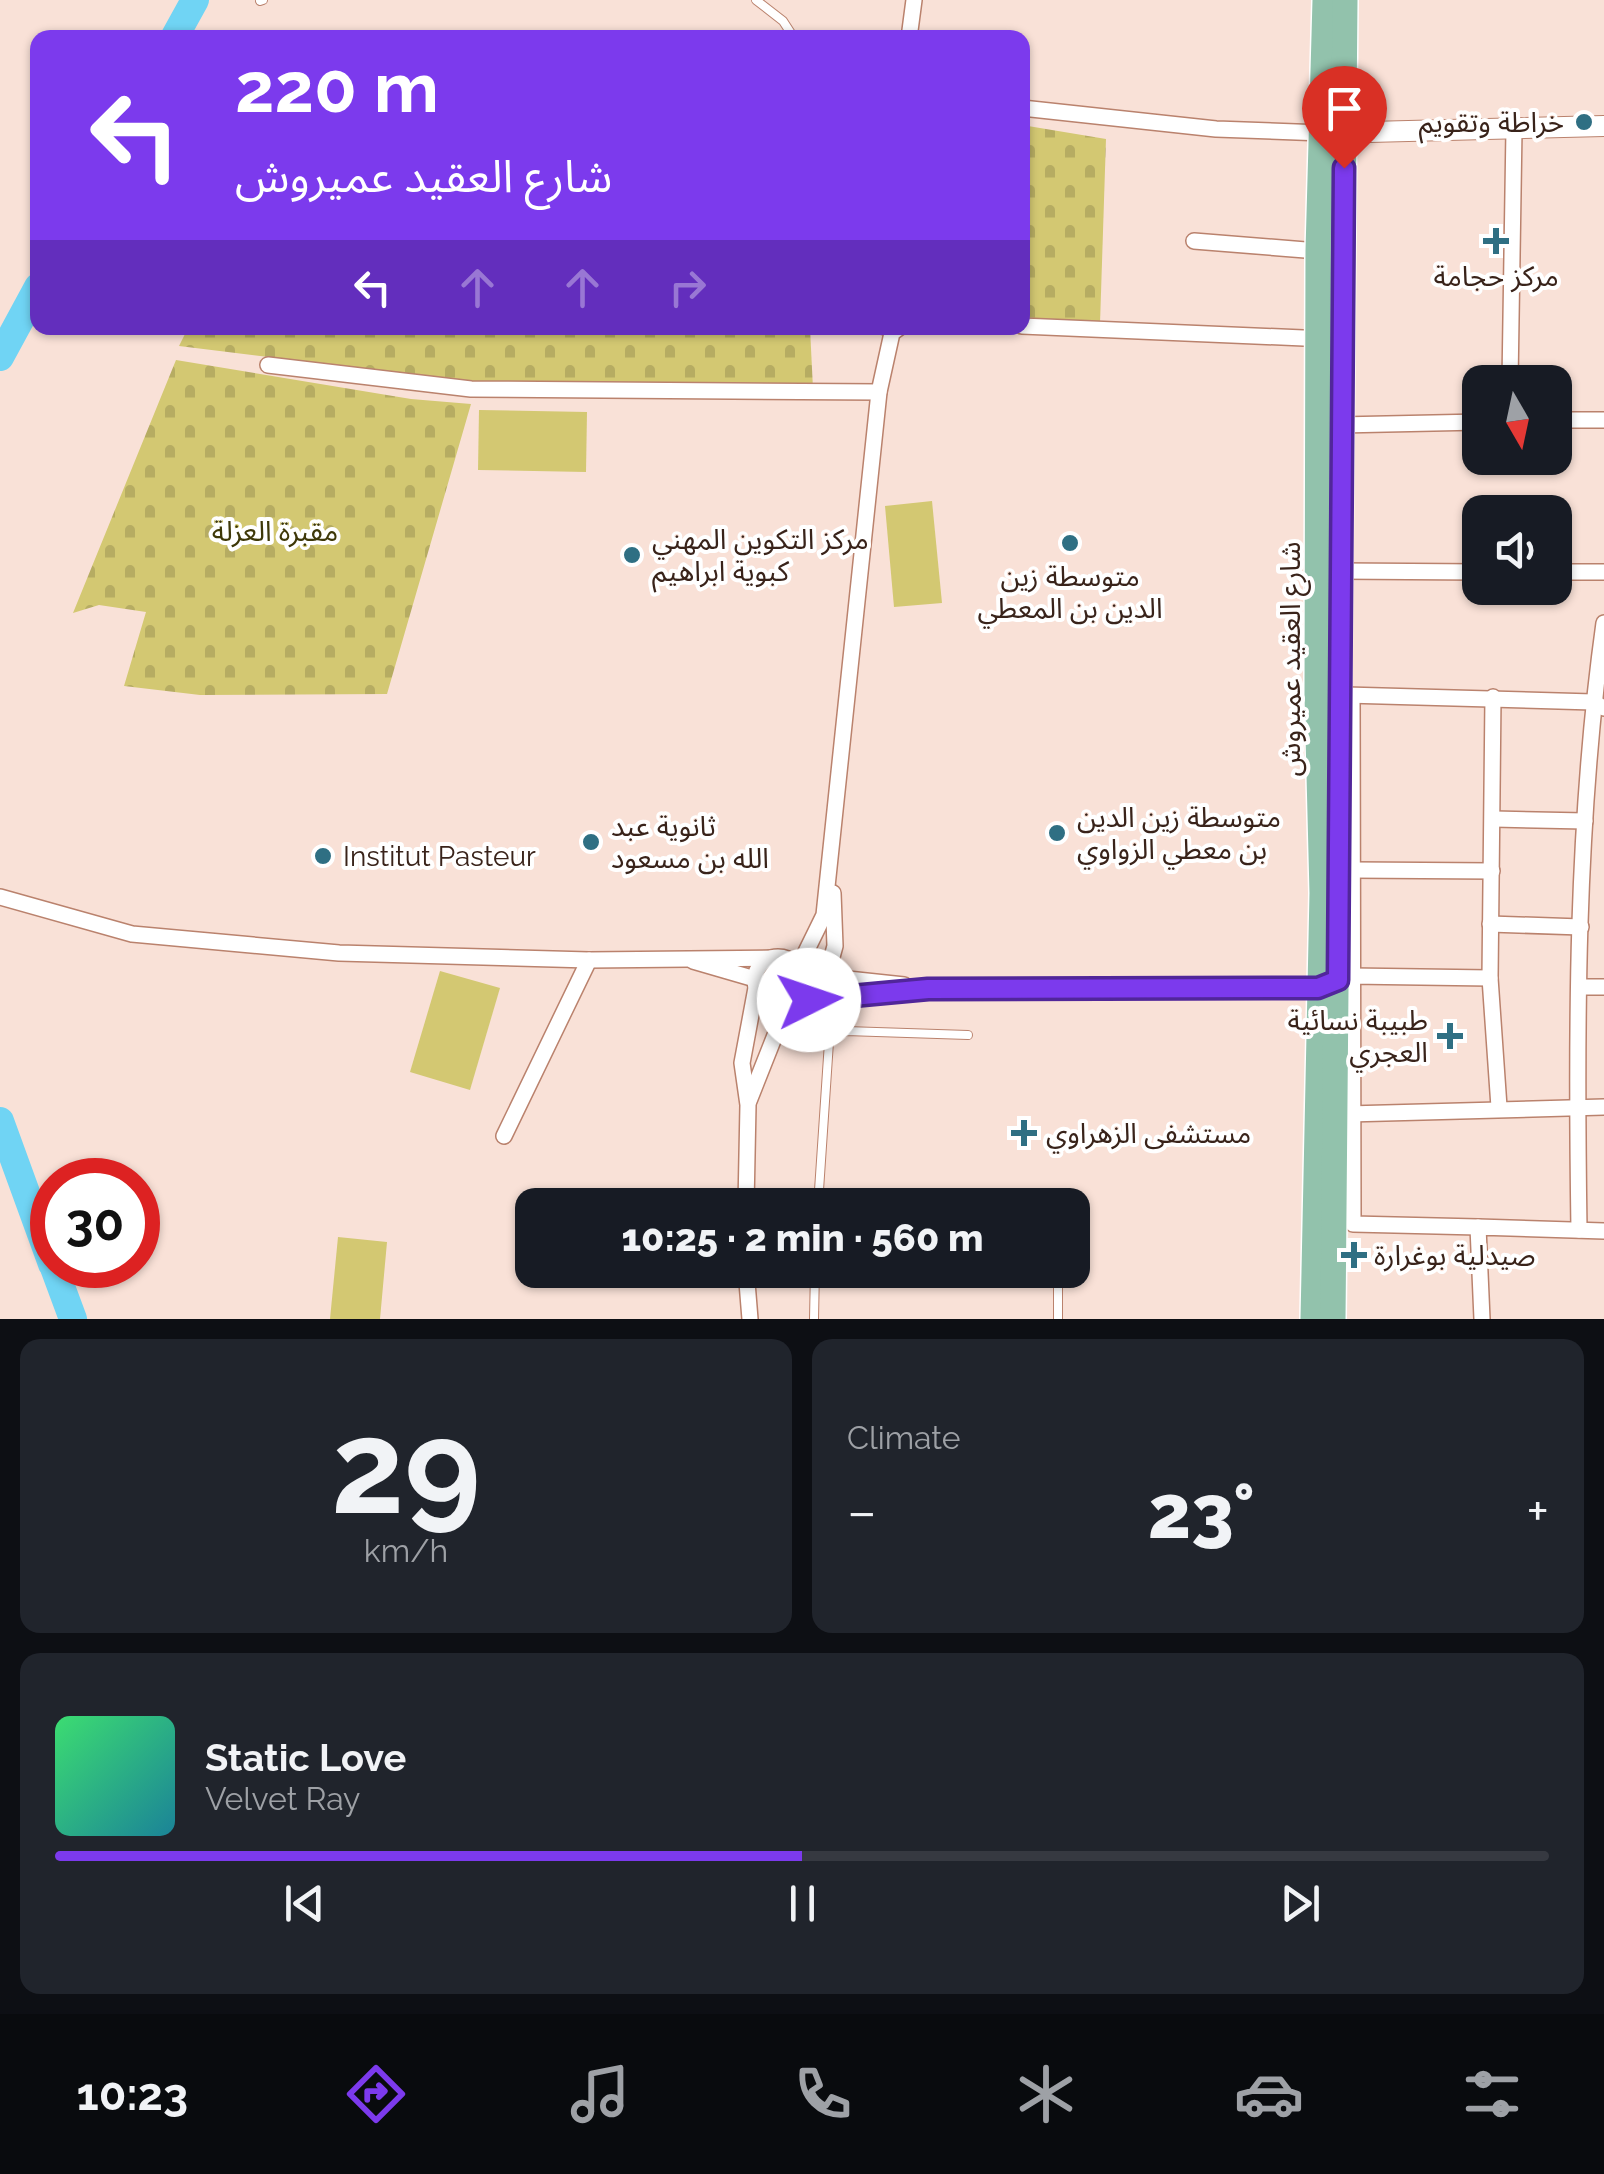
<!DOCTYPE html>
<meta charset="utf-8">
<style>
body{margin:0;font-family:Raleway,"Noto Sans Arabic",sans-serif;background:#20242c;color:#f1f3f6;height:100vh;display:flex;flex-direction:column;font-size:38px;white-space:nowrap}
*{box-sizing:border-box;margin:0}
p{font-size:32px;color:#9ea1a6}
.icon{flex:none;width:55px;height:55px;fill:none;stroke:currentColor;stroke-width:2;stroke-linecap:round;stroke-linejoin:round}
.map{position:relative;height:1319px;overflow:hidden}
.drawer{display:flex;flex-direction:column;gap:20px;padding:20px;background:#0d0f14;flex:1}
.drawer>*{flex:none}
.hud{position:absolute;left:30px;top:30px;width:1000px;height:305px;border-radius:20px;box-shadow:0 2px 8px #0004;background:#7c3aed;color:#fff;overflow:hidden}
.needle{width:65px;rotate:171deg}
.buttons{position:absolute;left:1462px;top:365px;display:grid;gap:20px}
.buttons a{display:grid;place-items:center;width:110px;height:110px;border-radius:20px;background:#171b24;box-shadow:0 2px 8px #0004;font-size:50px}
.speed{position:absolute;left:30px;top:1158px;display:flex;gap:20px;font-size:50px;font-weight:700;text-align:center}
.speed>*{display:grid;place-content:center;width:130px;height:130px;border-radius:50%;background:#171b24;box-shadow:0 2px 8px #0004;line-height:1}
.speed .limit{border:15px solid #d22;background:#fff;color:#111}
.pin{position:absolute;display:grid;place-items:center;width:85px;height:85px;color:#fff;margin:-102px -42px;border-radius:50% 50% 50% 0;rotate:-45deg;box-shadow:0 0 10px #0007}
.pin .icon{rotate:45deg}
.me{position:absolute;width:110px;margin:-55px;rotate:86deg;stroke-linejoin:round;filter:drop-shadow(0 0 8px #0008)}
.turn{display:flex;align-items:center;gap:35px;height:210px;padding:0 40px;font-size:45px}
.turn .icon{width:130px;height:130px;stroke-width:2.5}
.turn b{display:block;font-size:70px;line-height:85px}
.lanes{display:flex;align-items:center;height:95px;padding:0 40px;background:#0003;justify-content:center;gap:50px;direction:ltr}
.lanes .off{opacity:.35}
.big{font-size:75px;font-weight:800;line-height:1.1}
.drawer .widget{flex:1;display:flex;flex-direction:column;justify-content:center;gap:15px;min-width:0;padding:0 35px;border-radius:20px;background:#20242c}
.drawer .dial{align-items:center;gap:0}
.dial b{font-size:130px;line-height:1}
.song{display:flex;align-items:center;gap:30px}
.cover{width:120px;height:120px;border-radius:15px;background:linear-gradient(135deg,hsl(140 70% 55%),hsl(190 70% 35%))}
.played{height:10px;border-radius:5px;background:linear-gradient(90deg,#7c3aed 50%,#363941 50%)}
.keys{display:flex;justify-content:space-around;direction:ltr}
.heat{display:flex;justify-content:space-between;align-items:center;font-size:55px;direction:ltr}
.drawer .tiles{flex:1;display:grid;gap:20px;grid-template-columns:1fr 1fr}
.widget:last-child{grid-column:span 2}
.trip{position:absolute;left:515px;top:1188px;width:575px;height:100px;border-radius:20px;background:#171b24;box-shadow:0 2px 8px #0004;font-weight:800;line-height:100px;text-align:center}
.tab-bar{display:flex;height:160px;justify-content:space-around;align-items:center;background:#090b0e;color:#9ea1a6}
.tab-bar .icon{width:70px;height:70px}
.tab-bar .current{color:#7c3aed}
.tab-bar b{font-size:45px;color:#f1f3f6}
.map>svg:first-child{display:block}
</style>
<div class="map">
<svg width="1604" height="1319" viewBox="0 0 1604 1319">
<defs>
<pattern id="cemetery-stones" width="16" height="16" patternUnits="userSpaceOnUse" patternTransform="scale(2.5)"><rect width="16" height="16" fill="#d3c872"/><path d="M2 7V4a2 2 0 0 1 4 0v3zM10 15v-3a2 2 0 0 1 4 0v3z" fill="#b6ac62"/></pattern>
</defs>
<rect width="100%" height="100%" fill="#f9e1d7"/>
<g fill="url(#cemetery-stones)">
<path d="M1022,125L1106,139L1100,324L1023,317Z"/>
<path d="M188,328H810L813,389L479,383L179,346Z"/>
<path d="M176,360L411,399L471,404L387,694L200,695L124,686L146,612L99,605L73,613Z"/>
</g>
<g fill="#d3c872">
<path d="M479,410L587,412L586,472L478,470Z"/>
<path d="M932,501L942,603L894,607L885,506Z"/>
<path d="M440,971L500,988L470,1090L410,1072Z"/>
<path d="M338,1237L387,1242L380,1319H330Z"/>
</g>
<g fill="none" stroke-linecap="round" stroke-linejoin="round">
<g stroke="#70d4f4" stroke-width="28">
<path d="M174,38L195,0"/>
<path d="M0,357L38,287"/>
<path d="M0,1121L52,1264"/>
<path d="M53,1265L73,1319"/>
</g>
<defs>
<g id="service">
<path d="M756,0L783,21L794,38"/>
<path d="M260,1L263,0"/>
<path d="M873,328L892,333"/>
<path d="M818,1205L829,1042L846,1031L968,1035"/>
<path d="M776,1270L815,1279L1058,1274"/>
<path d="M814,1319L815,1270"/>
<path d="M1058,1319V1270"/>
</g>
<g id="minor">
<path d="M909,38L914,0"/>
<path d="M1022,108L1216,129L1323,133"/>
<path d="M1194,241L1318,251"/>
<path d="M1022,326L1326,339"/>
<path d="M268,365L471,389L879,392"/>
<path d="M1510,382L1514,129"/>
<path d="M1555,420H1604"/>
<path d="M1340,425L1480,422"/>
<path d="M1339,571L1480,572"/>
<path d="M1555,572H1604"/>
<path d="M1346,695L1593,702L1604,708"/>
<path d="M1352,696L1353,1224L1478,1227"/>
<path d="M1493,697L1490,978L1499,1107"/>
<path d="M1494,819L1585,821"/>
<path d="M1353,870L1492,871"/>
<path d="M0,897L132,934L339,953L589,960L777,958"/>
<path d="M1490,924L1581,927"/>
<circle cx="778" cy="980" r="23"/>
<path d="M785,959L829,977L904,985"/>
<path d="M693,961L755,979"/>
<path d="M801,962L824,915L879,392L892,333L899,328"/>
<path d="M825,982L835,946L833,893"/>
<path d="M1580,987H1604"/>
<path d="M794,997L809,1000L927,989L1319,988L1351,976L1490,978"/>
<path d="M749,1101L789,1000"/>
<path d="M1348,1114L1604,1107"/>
<path d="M504,1136L589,960"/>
<path d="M746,1205L748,1105L742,1063L756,988"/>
<path d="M1579,1230C1576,1028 1576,824 1604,623"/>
<path d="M746,1270L750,1319"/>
<path d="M1482,1319L1478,1227L1604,1231"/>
</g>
<path id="tertiary" d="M1330,133L1604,126"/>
<g id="primary">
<path d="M1313,1319L1322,893L1317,696L1318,251L1325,0"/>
<path d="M1333,1319L1345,0"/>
</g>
</defs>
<use href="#service" stroke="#ba826d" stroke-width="10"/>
<use href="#minor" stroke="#ba826d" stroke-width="18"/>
<use href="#tertiary" stroke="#ba826d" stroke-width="22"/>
<use href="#primary" stroke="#fff" stroke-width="28"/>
<use href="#service" stroke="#fff" stroke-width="8"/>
<use href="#minor" stroke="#fff" stroke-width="15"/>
<use href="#tertiary" stroke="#fff" stroke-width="20"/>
<use href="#primary" stroke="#92c2ac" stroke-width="25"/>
</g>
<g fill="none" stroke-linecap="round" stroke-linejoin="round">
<defs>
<path id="route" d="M809,1000L928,989L1318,988L1338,980L1344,168"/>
</defs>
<use href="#route" stroke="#51269a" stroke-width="25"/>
<use href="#route" stroke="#7c3aed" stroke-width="18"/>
</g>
<g fill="#2f6f83" stroke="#fff" stroke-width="4">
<circle cx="1584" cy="122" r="10"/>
<path d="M1491 226h10v10h10v10h-10v10h-10v-10h-10v-10h10z"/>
<circle cx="1070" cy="543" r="10"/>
<circle cx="632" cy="555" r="10"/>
<circle cx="1057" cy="833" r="10"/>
<circle cx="591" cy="842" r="10"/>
<circle cx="323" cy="856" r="10"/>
<path d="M1445 1021h10v10h10v10h-10v10h-10v-10h-10v-10h10z"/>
<path d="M1019 1118h10v10h10v10h-10v10h-10v-10h-10v-10h10z"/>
<path d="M1349 1240h10v10h10v10h-10v10h-10v-10h-10v-10h10z"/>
</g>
<g text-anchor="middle" stroke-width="8" stroke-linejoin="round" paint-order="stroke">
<g font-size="28" fill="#39231a" stroke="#fff" text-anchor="start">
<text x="1564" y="132" text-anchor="end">خراطة وتقويم</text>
<text x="1496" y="286" text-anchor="middle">مركز حجامة</text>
<text x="652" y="549">مركز التكوين المهني<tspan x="652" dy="32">كبوية ابراهيم</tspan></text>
<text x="1070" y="586" text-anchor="middle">متوسطة زين<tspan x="1070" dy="32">الدين بن المعطي</tspan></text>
<text x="1077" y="827">متوسطة زين الدين<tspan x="1077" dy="32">بن معطي الزواوي</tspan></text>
<text x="611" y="836">ثانوية عبد<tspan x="611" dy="32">الله بن مسعود</tspan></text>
<text x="343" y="866">Institut Pasteur</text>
<text x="1428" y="1030" text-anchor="end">طبيبة نسائية<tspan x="1428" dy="32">العجري</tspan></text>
<text x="1046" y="1143">مستشفى الزهراوي</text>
<text x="1374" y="1265">صيدلية بوغرارة</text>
</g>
<g font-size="28" fill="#3e3808" stroke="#fff">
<text x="275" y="541">مقبرة العزلة</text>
</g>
<g font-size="28" fill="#39231a" stroke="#fff">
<text transform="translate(1290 659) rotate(-90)" y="10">شارع العقيد عميروش</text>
</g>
</g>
</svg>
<div class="buttons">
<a><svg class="needle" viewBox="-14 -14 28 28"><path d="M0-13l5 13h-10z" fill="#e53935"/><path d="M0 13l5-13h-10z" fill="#9ea1a6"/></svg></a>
<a><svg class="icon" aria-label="sound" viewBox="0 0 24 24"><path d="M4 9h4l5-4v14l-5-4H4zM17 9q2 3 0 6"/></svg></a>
</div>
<div class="speed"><div class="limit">30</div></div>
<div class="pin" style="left:1344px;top:168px;background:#d93025"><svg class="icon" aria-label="arrive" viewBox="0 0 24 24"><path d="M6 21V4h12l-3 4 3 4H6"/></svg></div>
<svg class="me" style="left:809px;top:1000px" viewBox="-20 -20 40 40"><circle r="19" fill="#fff"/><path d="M0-13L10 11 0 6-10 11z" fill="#7c3aed"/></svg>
<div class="trip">10:25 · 2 min · 560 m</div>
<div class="hud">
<div class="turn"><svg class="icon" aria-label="left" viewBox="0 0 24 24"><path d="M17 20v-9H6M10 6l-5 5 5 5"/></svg><div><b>220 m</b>شارع العقيد عميروش</div></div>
<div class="lanes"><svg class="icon" aria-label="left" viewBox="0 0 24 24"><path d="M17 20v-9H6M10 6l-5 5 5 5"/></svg><svg class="icon off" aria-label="ahead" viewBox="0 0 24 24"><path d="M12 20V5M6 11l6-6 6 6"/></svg><svg class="icon off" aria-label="ahead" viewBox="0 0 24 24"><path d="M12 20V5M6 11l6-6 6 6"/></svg><svg class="icon off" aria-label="right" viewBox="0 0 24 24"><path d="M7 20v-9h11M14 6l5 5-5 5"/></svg></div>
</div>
</div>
<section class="drawer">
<div class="tiles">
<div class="widget dial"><b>29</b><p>km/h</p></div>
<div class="widget"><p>Climate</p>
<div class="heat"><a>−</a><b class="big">23°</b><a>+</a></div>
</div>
<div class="widget">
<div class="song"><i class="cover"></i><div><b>Static Love</b><p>Velvet Ray</p></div></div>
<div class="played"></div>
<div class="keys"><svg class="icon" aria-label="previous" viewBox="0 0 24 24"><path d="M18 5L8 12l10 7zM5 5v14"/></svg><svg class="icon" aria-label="pause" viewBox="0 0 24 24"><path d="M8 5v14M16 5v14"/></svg><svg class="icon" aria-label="next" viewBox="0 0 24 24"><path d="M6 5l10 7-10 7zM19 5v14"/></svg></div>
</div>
</div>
</section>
<nav class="tab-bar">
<b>10:23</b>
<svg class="icon current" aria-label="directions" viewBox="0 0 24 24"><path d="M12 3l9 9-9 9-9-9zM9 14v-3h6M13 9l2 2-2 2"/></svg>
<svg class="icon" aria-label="music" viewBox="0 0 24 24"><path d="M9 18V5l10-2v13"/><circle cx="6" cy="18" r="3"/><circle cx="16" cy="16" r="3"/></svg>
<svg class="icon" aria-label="phone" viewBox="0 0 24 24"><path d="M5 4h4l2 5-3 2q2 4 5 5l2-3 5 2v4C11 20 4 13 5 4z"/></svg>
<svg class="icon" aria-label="climate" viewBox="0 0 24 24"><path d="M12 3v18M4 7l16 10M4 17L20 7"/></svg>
<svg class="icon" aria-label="car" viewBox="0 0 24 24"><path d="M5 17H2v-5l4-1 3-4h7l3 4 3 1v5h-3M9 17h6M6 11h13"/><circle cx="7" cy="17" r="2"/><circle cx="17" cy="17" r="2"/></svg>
<svg class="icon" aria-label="filters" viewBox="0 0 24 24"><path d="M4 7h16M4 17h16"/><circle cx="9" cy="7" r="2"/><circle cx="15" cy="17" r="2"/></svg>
</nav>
